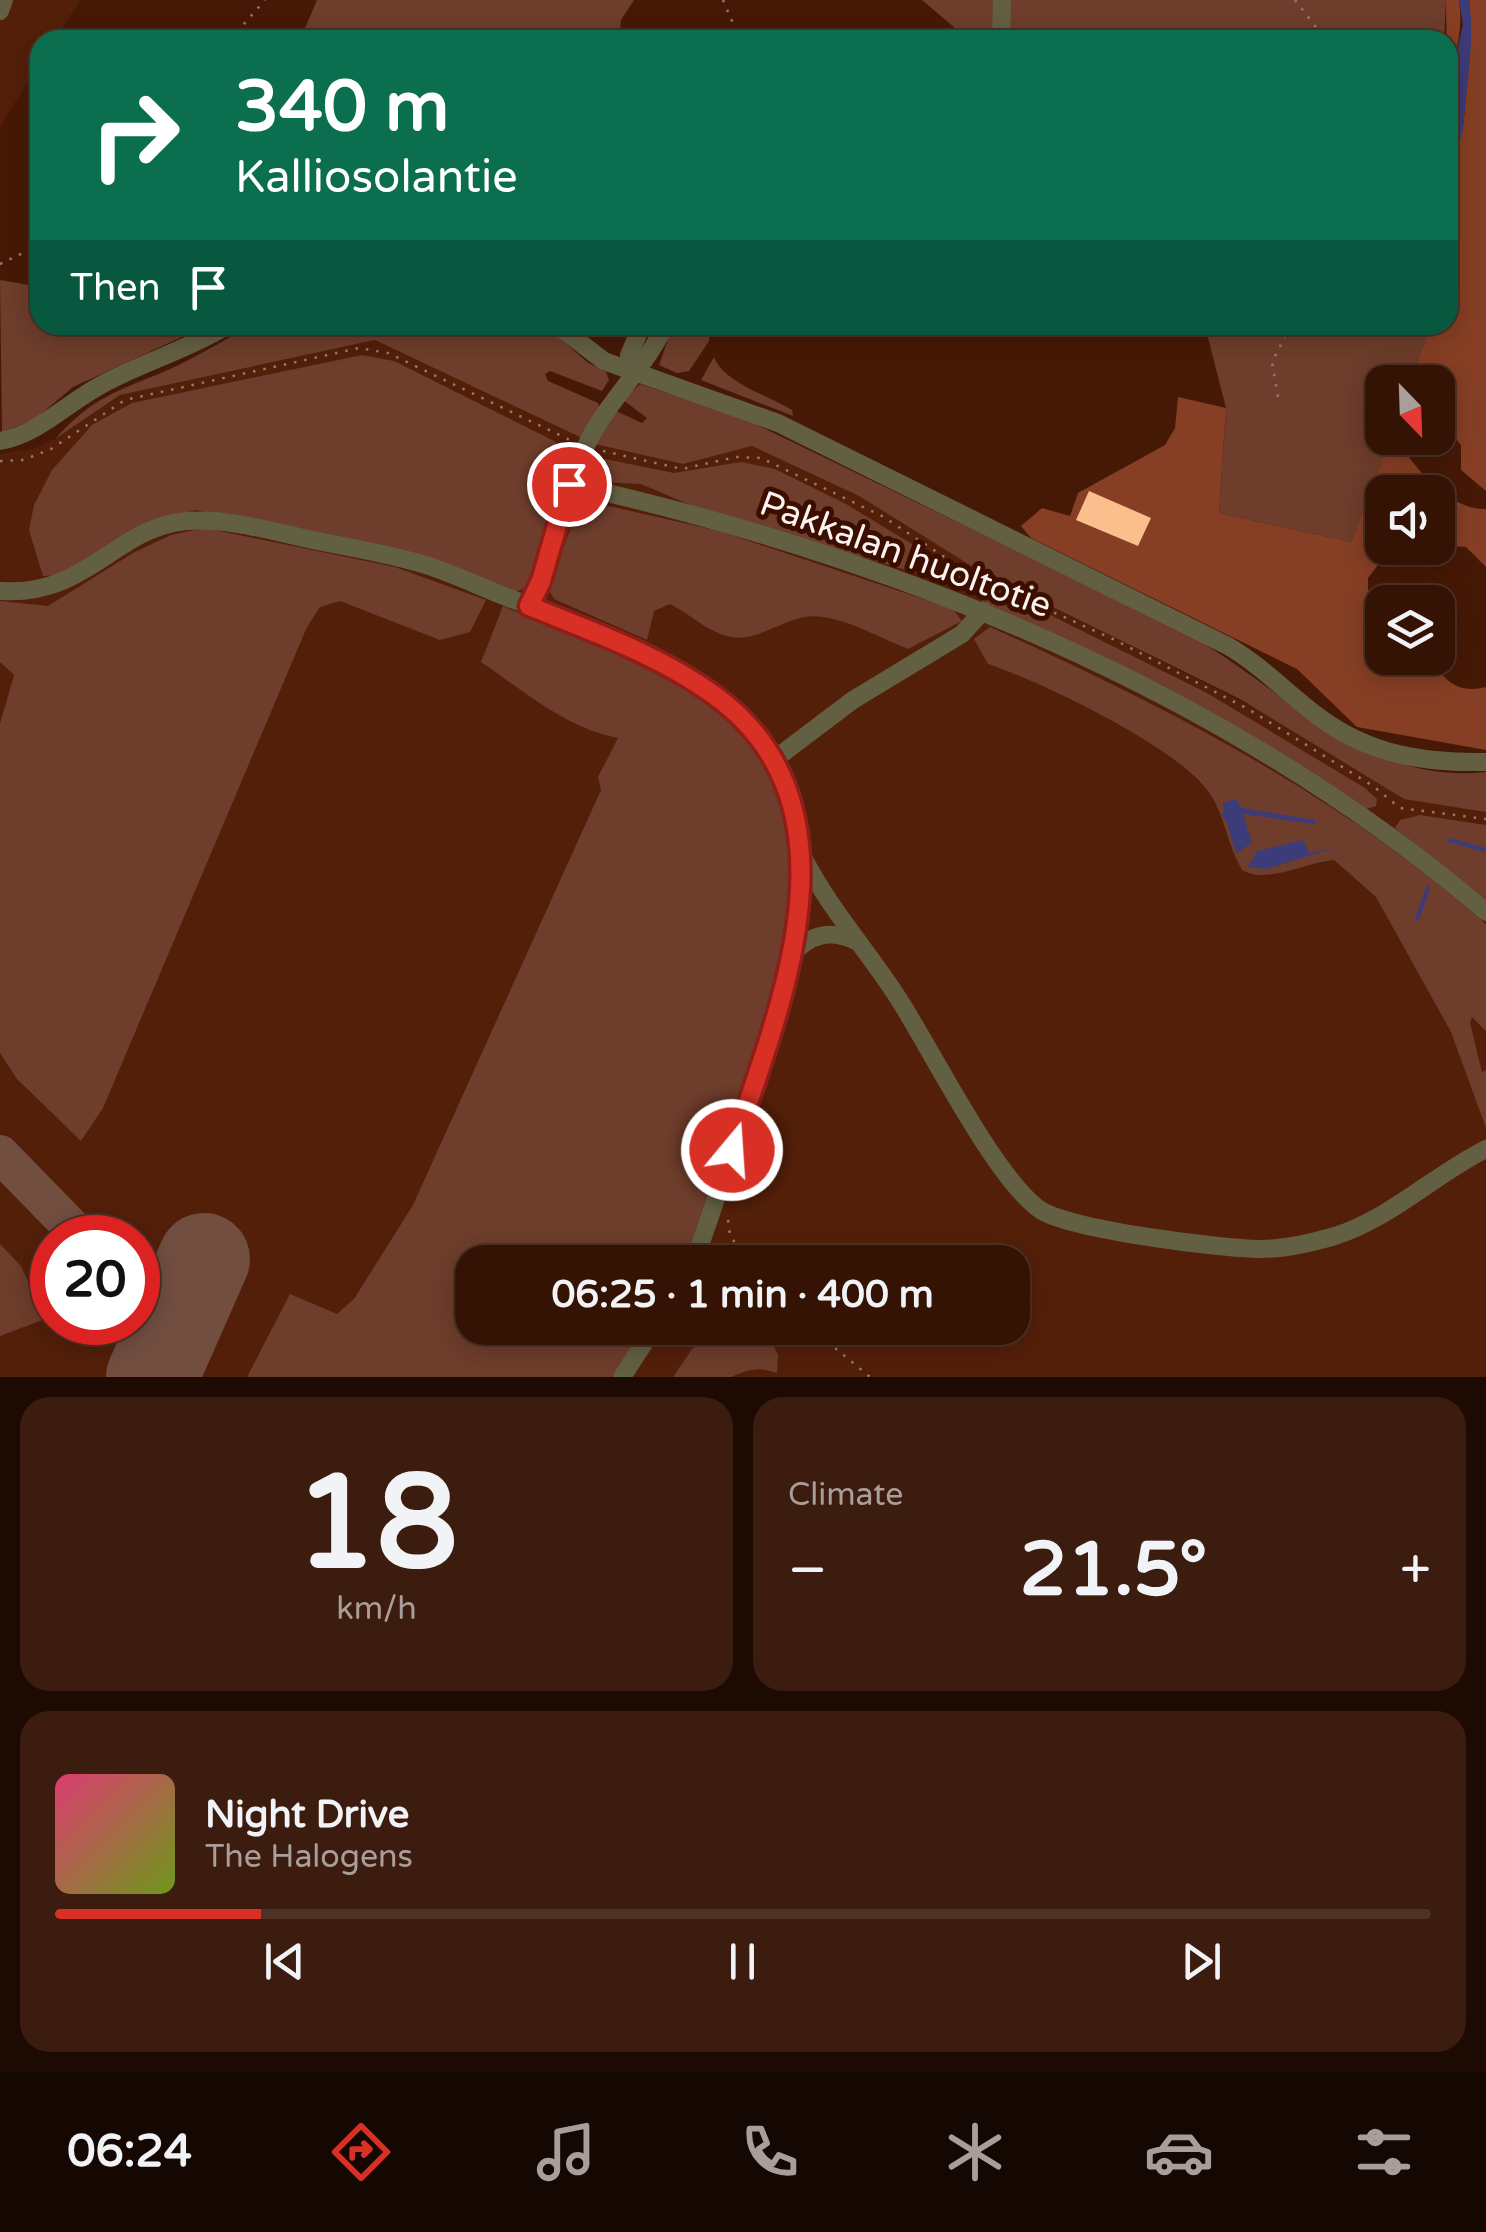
<!DOCTYPE html>
<meta charset="utf-8">
<style>
body{margin:0;font-family:"Varela Round",sans-serif;background:#3c1c0e;color:#f1f3f6;height:100vh;display:flex;flex-direction:column;font-size:38px;white-space:nowrap}
*{box-sizing:border-box;margin:0}
p{font-size:32px;color:#a99e9a}
.icon{flex:none;width:55px;height:55px;fill:none;stroke:currentColor;stroke-width:2;stroke-linecap:round;stroke-linejoin:round}
.map{position:relative;height:1377px;overflow:hidden}
.sheet{display:flex;flex-direction:column;gap:20px;padding:20px;background:#1d0a02;flex:1}
.sheet>*{flex:none}
.hud{position:absolute;left:30px;top:30px;width:1428px;height:305px;border-radius:30px;box-shadow:0 5px 25px #0003,0 0 0 2px #4e3226;background:#0b6e4f;color:#fff;overflow:hidden}
.needle{width:65px;rotate:157deg}
.buttons{position:absolute;left:1365px;top:365px;display:grid;gap:20px}
.buttons a{display:grid;place-items:center;width:90px;height:90px;border-radius:20px;background:#341304;box-shadow:0 5px 25px #0003,0 0 0 2px #4e3226;font-size:50px}
.speed{position:absolute;left:30px;top:1215px;display:flex;gap:20px;font-size:50px;font-weight:700;text-align:center}
.speed>*{display:grid;place-content:center;width:130px;height:130px;border-radius:50%;background:#341304;box-shadow:0 5px 25px #0003,0 0 0 2px #4e3226;line-height:1}
.speed .limit{border:15px solid #d22;background:#fff;color:#111}
.pin{position:absolute;display:grid;place-items:center;width:85px;height:85px;color:#fff;margin:-42px;border:5px solid #fff;border-radius:50%;box-shadow:0 2px 10px #0007}
.me{position:absolute;width:110px;margin:-55px;rotate:18deg;stroke-linejoin:round;filter:drop-shadow(0 0 8px #0008)}
.turn{display:flex;align-items:center;gap:35px;height:210px;padding:0 40px;font-size:45px}
.turn .icon{width:130px;height:130px;stroke-width:2.5}
.turn b{display:block;font-size:70px;line-height:85px}
.then{display:flex;align-items:center;height:95px;padding:0 40px;background:#0003;gap:20px;font-size:38px}
.big{font-size:75px;font-weight:800;line-height:1.1}
.sheet .card{flex:1;display:flex;flex-direction:column;justify-content:center;gap:15px;min-width:0;padding:0 35px;border-radius:30px;background:#3c1c0e}
.sheet .dial{align-items:center;gap:0}
.dial b{font-size:130px;line-height:1}
.song{display:flex;align-items:center;gap:30px}
.cover{width:120px;height:120px;border-radius:15px;background:linear-gradient(135deg,hsl(340 70% 55%),hsl(80 70% 35%))}
.played{height:10px;border-radius:5px;background:linear-gradient(90deg,#d93025 15%,#4e3226 15%)}
.keys{display:flex;justify-content:space-around;direction:ltr}
.heat{display:flex;justify-content:space-between;align-items:center;font-size:55px;direction:ltr}
.sheet .tiles{flex:1;display:grid;gap:20px;grid-template-columns:1fr 1fr}
.card:last-child{grid-column:span 2}
.trip{position:absolute;left:455px;top:1245px;width:575px;height:100px;border-radius:30px;background:#341304;box-shadow:0 5px 25px #0003,0 0 0 2px #4e3226;font-weight:800;line-height:100px;text-align:center}
.tab-bar{display:flex;height:160px;justify-content:space-around;align-items:center;background:#150802;color:#a99e9a}
.tab-bar .icon{width:70px;height:70px}
.tab-bar .on{color:#d93025}
.tab-bar b{font-size:45px;color:#f1f3f6}
.map>svg:first-child{display:block}
</style>
<div class="map">
<svg width="1486" height="1377" viewBox="0 0 1486 1377">
<rect width="100%" height="100%" fill="#461906"/>
<g fill="#531f09" fill-rule="evenodd">
<path d="M0,0H80L55,40H40V63L0,126Z"/>
<path d="M375,340L589,441L683,464L752,446L859,496L961,559L1412,788L1486,799V1377H0V454L33,449L55,439L120,395ZM52,1238H138V1322H52ZM472,1262H1012V1328H472Z"/>
</g>
<g fill="#6e3d2b">
<path d="M317,0H634L621,20L619,40H300Z"/>
<path d="M922,0H994V40H969Z"/>
<path d="M1008,0H1446L1444,40H1007Z"/>
<path d="M0,280L40,287V325H208L73,387L35,419L2,432Z"/>
<path d="M252,325H545L587,362L606,372L609,380L602,391L550,371L545,374L548,381L598,403L600,408L582,438L375,340L120,395L55,439C94,396 116,392 168,370C197,357 224,340 252,325Z"/>
<path d="M673,325H711L709,341L689,371L677,373L659,365Z"/>
<path d="M1208,325H1431L1410,382H1382V438H1390L1351,542L1219,513L1226,408L1206,330Z"/>
<path d="M362,355L394,361L572,450L574,457L559,493L536,577L527,588L514,592L425,556L196,510L154,521L64,575L43,576L29,530L34,505L52,470L92,425L132,403Z"/>
<path d="M714,357C723,382 769,396 792,410L793,416L701,380Z"/>
<path d="M640,384L749,421L1186,633C1284,688 1363,785 1486,772V812L1404,799L1240,699L978,570L859,496L752,446L683,464L595,444L614,410L642,423L647,418L623,400Z"/>
<path d="M605,459L674,473L741,462L775,469L846,504L963,575L969,589L695,507L641,484L595,482L588,467Z"/>
<path d="M591,502L719,531L953,609L962,621L908,649C879,638 836,612 805,617C781,621 755,642 731,637C709,633 690,614 670,604L654,611L647,640L554,599L549,590L576,512Z"/>
<path d="M205,528L395,567L486,600L470,632L440,640L340,601L320,607L307,627L103,1108L81,1141L17,1079L0,1053V724L14,675L0,662V601L48,606L133,553L171,535Z"/>
<path d="M992,586L1207,693L1365,788L1377,799L1376,806L1363,810L1133,672L982,604L980,594Z"/>
<path d="M503,606C576,638 676,669 734,722C766,751 786,793 792,836C808,959 726,1144 687,1262H472V1328H646L612,1377H247L290,1294L337,1314L354,1299L413,1205L601,790L598,777L618,738C566,728 524,691 481,662Z"/>
<path d="M990,627C1164,705 1342,797 1486,924V1031L1472,1017L1470,1023L1482,1072L1486,1070V1128L1451,1032L1376,897L1334,860C1307,862 1266,885 1242,870C1226,843 1225,810 1204,786C1167,743 1042,682 988,664L974,639Z"/>
<path d="M1420,815L1486,825V904L1395,828L1400,820Z"/>
<path d="M0,1244L21,1266L45,1319L0,1336Z"/>
<path d="M722,1328L766,1330L778,1355L777,1373C757,1366 749,1370 731,1377C716,1377 689,1377 673,1377L692,1349Z"/>
</g>
<g fill="#863f24">
<path d="M1446,0H1459C1464,32 1454,57 1449,88C1446,107 1454,117 1448,144Z"/>
<path d="M1469,0H1486V491L1461,470V445L1451,433L1438,434V382H1410L1431,325H1448V279L1457,253L1448,219V187L1453,182C1452,153 1462,142 1464,119C1467,78 1473,42 1469,0Z"/>
<path d="M1178,397L1226,408L1219,513L1351,542L1390,438H1422L1410,447L1408,456C1426,480 1455,510 1486,509V567L1466,547L1438,545V492H1382V548H1430L1378,565L1368,578V589L1382,610V658H1431C1444,681 1458,694 1486,687V750L1357,727L1297,669L1031,538L1021,526L1042,508L1070,516L1078,493L1165,445L1175,428Z"/>
</g>
<g fill="#3d3c7b">
<path d="M1459,0H1469C1475,42 1467,79 1464,119C1462,143 1452,153 1453,182L1448,187V144L1454,117L1448,94L1463,24Z"/>
<path d="M1236,799L1242,808L1315,820V824L1243,814L1252,843L1236,853L1226,819L1220,815L1224,813L1223,803Z"/>
<path d="M1303,840L1309,853L1337,847L1266,869L1248,867L1257,851Z"/>
</g>
<g fill="none" stroke-linecap="round" stroke-linejoin="round">
<g stroke="#3d3c7b" stroke-width="4">
<path d="M1449,840L1486,850"/>
<path d="M1417,919L1428,888"/>
</g>
<g stroke="#724e40" stroke-width="38">
<path d="M0,1154L82,1238"/>
<path d="M138,1297L151,1347L147,1377"/>
</g>
<path stroke="#724e40" stroke-width="92" d="M152,1377L204,1259"/>
</g>
<path fill="#fbbf8d" d="M1089,491L1151,518L1138,546L1076,520Z"/>
<g fill="none" stroke-linecap="round" stroke-linejoin="round">
<g stroke="#95786c" stroke-width="2.5" stroke-dasharray="2.5 8" stroke-linecap="butt">
<path d="M723,0L740,40"/>
<path d="M1295,0L1326,40"/>
<path d="M230,40L265,0"/>
<path d="M0,264L40,245"/>
<path d="M1278,397L1272,362L1291,325"/>
<path d="M603,451L682,469L736,457L761,458L882,516L975,577L1115,640L1248,709L1373,786L1400,808L1486,819"/>
<path d="M0,461L23,460L51,449L125,400L359,348L388,353L572,441"/>
<path d="M728,1220L730,1235L747,1262"/>
<path d="M811,1328L870,1377"/>
</g>
<g stroke="#635f43" stroke-width="18">
<path d="M0,11L4,0"/>
<path d="M1001,40L1002,0"/>
<path d="M557,325L604,361L778,423L1228,646C1262,666 1288,694 1319,717C1370,755 1424,763 1486,762"/>
<path d="M632,372L629,355L642,325"/>
<path d="M0,441C39,434 67,403 101,385C143,362 187,350 228,325"/>
<path d="M569,484C898,558 1227,691 1486,912"/>
<path d="M0,591C88,597 115,527 187,521C223,518 264,529 299,537C343,547 390,553 432,567C458,576 483,588 509,598C589,627 689,662 748,725C844,827 787,982 749,1097C731,1152 714,1208 694,1262"/>
<path d="M529,605C554,555 562,498 586,446C607,401 645,369 665,325"/>
<path d="M775,759L853,700L962,634L983,611"/>
<path d="M803,857C830,910 869,952 900,1001C933,1053 994,1176 1039,1209C1065,1229 1222,1249 1261,1249C1286,1249 1311,1243 1335,1236C1391,1218 1434,1175 1486,1149"/>
<path d="M791,955C810,934 830,929 856,941"/>
<path d="M622,1377L654,1328"/>
</g>
</g>
<g fill="none" stroke-linecap="round" stroke-linejoin="round">
<defs>
<path id="route" d="M569,484L541,581L529,606C591,631 659,655 714,695C867,806 780,1006 732,1150"/>
</defs>
<use href="#route" stroke="#8d1f18" stroke-width="25"/>
<use href="#route" stroke="#d93025" stroke-width="18"/>
</g>
<g text-anchor="middle" stroke-width="10" stroke-linejoin="round" paint-order="stroke">
<g font-size="35" fill="#fbf3f0" stroke="#3b0e00">
<text transform="translate(906 554) rotate(20)" y="12">Pakkalan huoltotie</text>
</g>
</g>
</svg>
<div class="buttons">
<a><svg class="needle" viewBox="-14 -14 28 28"><path d="M0-13l5 13h-10z" fill="#e53935"/><path d="M0 13l5-13h-10z" fill="#a99e9a"/></svg></a>
<a><svg class="icon" aria-label="sound" viewBox="0 0 24 24"><path d="M4 9h4l5-4v14l-5-4H4zM17 9q2 3 0 6"/></svg></a>
<a><svg class="icon" aria-label="layers" viewBox="0 0 24 24"><path d="M12 4l9 5-9 5-9-5zM3 14l9 5 9-5"/></svg></a>
</div>
<div class="speed"><div class="limit">20</div></div>
<div class="pin" style="left:569px;top:484px;background:#d93025"><svg class="icon" aria-label="arrive" viewBox="0 0 24 24"><path d="M6 21V4h12l-3 4 3 4H6"/></svg></div>
<svg class="me" style="left:732px;top:1150px" viewBox="-20 -20 40 40"><circle r="17" fill="#d93025" stroke="#fff" stroke-width="3"/><path d="M0-11L8 9 0 5-8 9z" fill="#fff"/></svg>
<div class="trip">06:25 · 1 min · 400 m</div>
<div class="hud">
<div class="turn"><svg class="icon" aria-label="right" viewBox="0 0 24 24"><path d="M7 20v-9h11M14 6l5 5-5 5"/></svg><div><b>340 m</b>Kalliosolantie</div></div>
<div class="then">Then<svg class="icon" aria-label="arrive" viewBox="0 0 24 24"><path d="M6 21V4h12l-3 4 3 4H6"/></svg></div>
</div>
</div>
<section class="sheet">
<div class="tiles">
<div class="card dial"><b>18</b><p>km/h</p></div>
<div class="card"><p>Climate</p>
<div class="heat"><a>−</a><b class="big">21.5°</b><a>+</a></div>
</div>
<div class="card">
<div class="song"><i class="cover"></i><div><b>Night Drive</b><p>The Halogens</p></div></div>
<div class="played"></div>
<div class="keys"><svg class="icon" aria-label="previous" viewBox="0 0 24 24"><path d="M18 5L8 12l10 7zM5 5v14"/></svg><svg class="icon" aria-label="pause" viewBox="0 0 24 24"><path d="M8 5v14M16 5v14"/></svg><svg class="icon" aria-label="next" viewBox="0 0 24 24"><path d="M6 5l10 7-10 7zM19 5v14"/></svg></div>
</div>
</div>
</section>
<nav class="tab-bar">
<b>06:24</b>
<svg class="icon on" aria-label="directions" viewBox="0 0 24 24"><path d="M12 3l9 9-9 9-9-9zM9 14v-3h6M13 9l2 2-2 2"/></svg>
<svg class="icon" aria-label="music" viewBox="0 0 24 24"><path d="M9 18V5l10-2v13"/><circle cx="6" cy="18" r="3"/><circle cx="16" cy="16" r="3"/></svg>
<svg class="icon" aria-label="phone" viewBox="0 0 24 24"><path d="M5 4h4l2 5-3 2q2 4 5 5l2-3 5 2v4C11 20 4 13 5 4z"/></svg>
<svg class="icon" aria-label="climate" viewBox="0 0 24 24"><path d="M12 3v18M4 7l16 10M4 17L20 7"/></svg>
<svg class="icon" aria-label="car" viewBox="0 0 24 24"><path d="M5 17H2v-5l4-1 3-4h7l3 4 3 1v5h-3M9 17h6M6 11h13"/><circle cx="7" cy="17" r="2"/><circle cx="17" cy="17" r="2"/></svg>
<svg class="icon" aria-label="filters" viewBox="0 0 24 24"><path d="M4 7h16M4 17h16"/><circle cx="9" cy="7" r="2"/><circle cx="15" cy="17" r="2"/></svg>
</nav>
